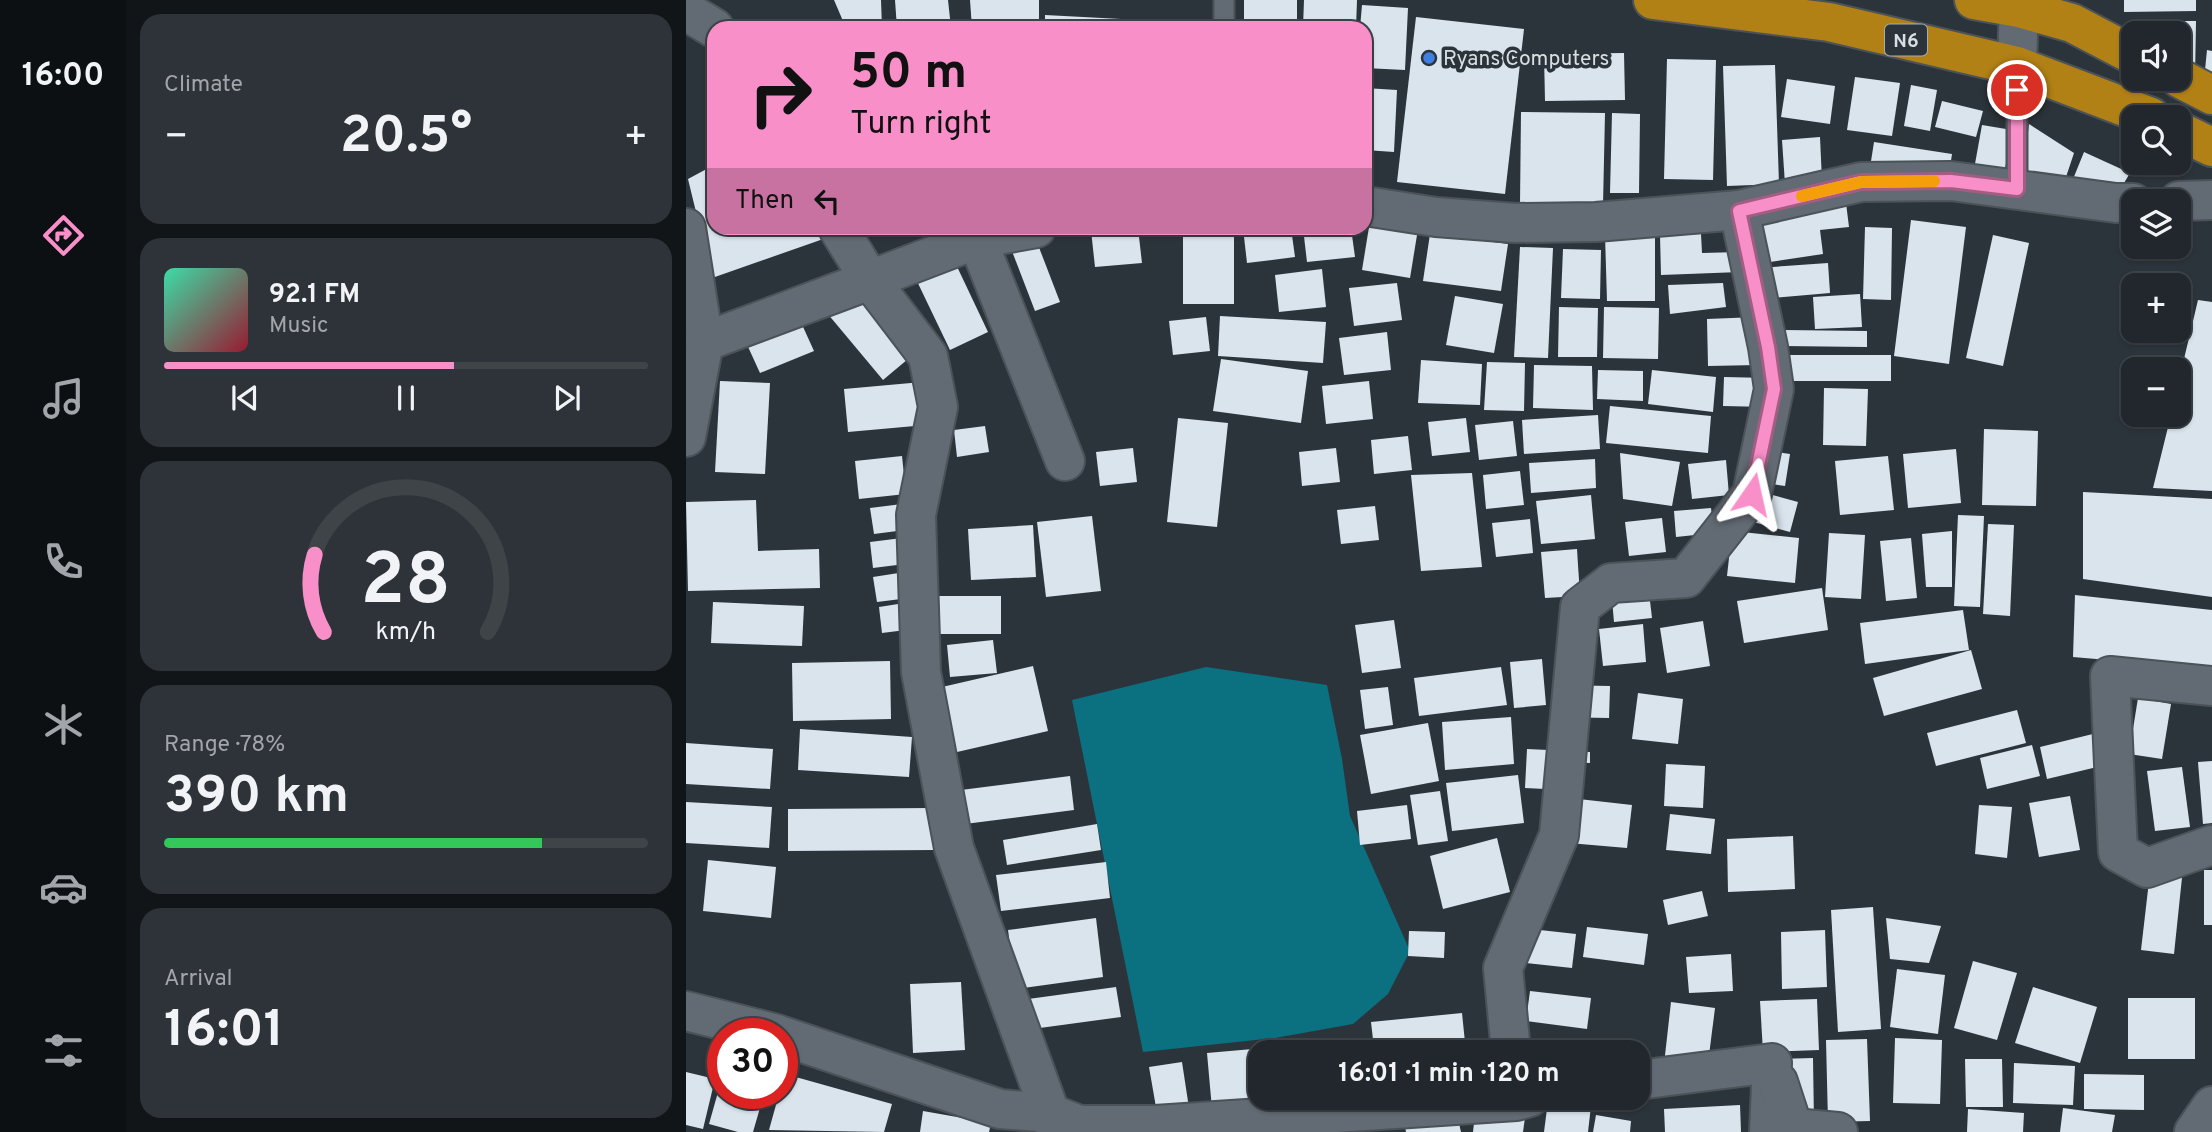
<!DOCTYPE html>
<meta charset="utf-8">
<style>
body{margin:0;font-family:Overpass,sans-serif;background:#2d3338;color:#f1f3f6;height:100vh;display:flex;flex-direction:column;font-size:26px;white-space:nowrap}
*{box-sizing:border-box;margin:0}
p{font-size:23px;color:#a2a5a9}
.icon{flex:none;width:38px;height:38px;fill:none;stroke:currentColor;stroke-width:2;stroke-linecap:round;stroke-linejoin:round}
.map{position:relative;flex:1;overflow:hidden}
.side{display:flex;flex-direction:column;gap:14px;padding:14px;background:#121518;width:560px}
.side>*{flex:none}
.banner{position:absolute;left:21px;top:21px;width:665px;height:214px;border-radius:21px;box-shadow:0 2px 5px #0004,0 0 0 2px #3e4448;background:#f98fc9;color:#111;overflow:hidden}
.tools{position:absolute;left:1435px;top:21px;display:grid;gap:14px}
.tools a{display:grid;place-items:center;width:70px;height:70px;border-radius:14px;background:#21272c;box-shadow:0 2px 5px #0004,0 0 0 2px #3e4448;font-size:35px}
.speed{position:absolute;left:21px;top:1018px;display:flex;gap:14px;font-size:35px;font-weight:700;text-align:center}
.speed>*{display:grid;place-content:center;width:91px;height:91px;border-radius:50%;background:#21272c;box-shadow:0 2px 5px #0004,0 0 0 2px #3e4448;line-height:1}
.speed .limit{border:10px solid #d22;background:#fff;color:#111}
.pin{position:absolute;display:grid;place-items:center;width:60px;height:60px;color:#fff;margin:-30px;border:4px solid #fff;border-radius:50%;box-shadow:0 2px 7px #0007}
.me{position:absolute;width:77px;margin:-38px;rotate:11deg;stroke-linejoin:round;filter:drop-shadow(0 0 5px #0008)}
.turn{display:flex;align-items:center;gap:24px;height:147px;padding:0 28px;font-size:32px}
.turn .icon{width:91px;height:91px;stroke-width:2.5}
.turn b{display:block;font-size:49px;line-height:60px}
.then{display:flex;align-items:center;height:66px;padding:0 28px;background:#0003;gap:14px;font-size:26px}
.big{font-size:52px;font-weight:700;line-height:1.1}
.side .tile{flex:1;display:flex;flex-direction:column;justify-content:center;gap:10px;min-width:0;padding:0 24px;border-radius:21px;background:#2d3338}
.side .dial{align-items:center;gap:0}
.dial svg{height:182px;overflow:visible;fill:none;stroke:#3e4448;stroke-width:7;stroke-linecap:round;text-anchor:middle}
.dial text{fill:#f1f3f6;stroke:none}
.song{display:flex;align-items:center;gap:21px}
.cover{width:84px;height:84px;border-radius:10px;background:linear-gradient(135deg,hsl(160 70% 55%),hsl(350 70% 35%))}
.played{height:7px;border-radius:4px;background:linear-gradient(90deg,#f98fc9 60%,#3e4448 60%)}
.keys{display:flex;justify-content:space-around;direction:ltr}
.heat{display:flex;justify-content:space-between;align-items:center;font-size:38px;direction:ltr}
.charge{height:10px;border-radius:5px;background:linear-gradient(90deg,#34c759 78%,#3e4448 0)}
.trip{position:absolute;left:562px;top:1040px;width:402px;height:70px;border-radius:21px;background:#21272c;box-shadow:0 2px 5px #0004,0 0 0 2px #3e4448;font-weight:700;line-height:70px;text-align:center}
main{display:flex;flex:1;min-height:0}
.dock{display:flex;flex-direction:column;width:126px;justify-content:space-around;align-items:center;background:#0d1012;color:#a2a5a9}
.dock .icon{width:49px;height:49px}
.dock .current{color:#f98fc9}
.dock b{font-size:32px;color:#f1f3f6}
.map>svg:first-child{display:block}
</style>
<main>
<nav class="dock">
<b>16:00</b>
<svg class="icon current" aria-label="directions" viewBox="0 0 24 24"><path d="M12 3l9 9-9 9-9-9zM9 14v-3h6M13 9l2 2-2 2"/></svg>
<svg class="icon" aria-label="music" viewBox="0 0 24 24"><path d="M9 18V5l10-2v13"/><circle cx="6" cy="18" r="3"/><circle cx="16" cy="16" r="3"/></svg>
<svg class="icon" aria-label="phone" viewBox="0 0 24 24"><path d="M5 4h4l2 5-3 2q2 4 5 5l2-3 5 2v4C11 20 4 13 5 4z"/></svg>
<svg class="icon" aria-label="climate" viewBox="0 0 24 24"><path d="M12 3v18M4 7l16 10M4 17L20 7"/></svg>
<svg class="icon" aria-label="car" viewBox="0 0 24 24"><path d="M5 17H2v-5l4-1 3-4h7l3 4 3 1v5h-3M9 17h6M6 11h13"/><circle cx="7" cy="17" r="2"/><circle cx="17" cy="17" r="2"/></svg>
<svg class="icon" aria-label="filters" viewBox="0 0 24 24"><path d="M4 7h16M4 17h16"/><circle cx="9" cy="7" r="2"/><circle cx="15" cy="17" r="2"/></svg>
</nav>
<section class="side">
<div class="tile"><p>Climate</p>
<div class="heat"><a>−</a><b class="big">20.5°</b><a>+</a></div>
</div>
<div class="tile">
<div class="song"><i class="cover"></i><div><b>92.1 FM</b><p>Music</p></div></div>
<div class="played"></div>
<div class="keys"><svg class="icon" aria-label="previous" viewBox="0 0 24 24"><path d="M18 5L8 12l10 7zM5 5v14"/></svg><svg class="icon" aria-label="pause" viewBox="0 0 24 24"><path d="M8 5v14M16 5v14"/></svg><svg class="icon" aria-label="next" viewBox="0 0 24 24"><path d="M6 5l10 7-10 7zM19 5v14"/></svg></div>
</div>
<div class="tile dial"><svg viewBox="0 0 100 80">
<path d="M14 69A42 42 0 1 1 86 69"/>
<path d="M14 69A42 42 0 0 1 10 35" stroke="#f98fc9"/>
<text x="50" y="56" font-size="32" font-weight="700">28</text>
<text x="50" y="72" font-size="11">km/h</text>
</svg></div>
<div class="tile"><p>Range · 78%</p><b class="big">390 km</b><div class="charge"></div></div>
<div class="tile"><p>Arrival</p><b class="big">16:01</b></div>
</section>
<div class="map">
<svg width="1526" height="1132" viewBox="0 0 1526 1132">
<rect width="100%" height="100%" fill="#2c343b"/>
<path fill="#0b7080" d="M520,667L641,685L656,759L664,816L724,951L702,994L667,1024L589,1038L457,1052L386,700Z"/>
<g fill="#dae4ed">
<path d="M148,0H195L196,28H160Z"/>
<path d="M209,0H262L265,28H211Z"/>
<path d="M284,0H353V28H286Z"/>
<rect x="558" y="0" width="53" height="28"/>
<path d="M618,0H671L670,28H617Z"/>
<path d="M1438,0H1510V11L1438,12Z"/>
<path d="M676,5L722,8L719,70L679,68V28H674Z"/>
<path d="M359,15L435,19V28H359Z"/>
<path d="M730,17L838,29L819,194L711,182Z"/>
<path d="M1460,21H1510L1509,78L1493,70V33H1463Z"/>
<path d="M1521,50L1526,51V84L1518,80Z"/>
<path d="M938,53L939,100L859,101L858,54Z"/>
<path d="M981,59L1030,60L1027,180L978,179Z"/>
<path d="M1089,65L1093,184L1041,186L1037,66Z"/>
<path d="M1169,77L1214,83L1206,136L1161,130Z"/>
<path d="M1101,79L1149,86L1144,124L1095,117Z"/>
<path d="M1225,85L1251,90L1244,131L1218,126Z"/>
<path d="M679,88L711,90L708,152L679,150Z"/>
<path d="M1256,101L1297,111L1290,137L1249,127Z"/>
<path d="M835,112L919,113L917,205L834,204Z"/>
<path d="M926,113L954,114L953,193H924Z"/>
<path d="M1343,124L1388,153L1375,192L1336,184Z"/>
<path d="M1296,125L1326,130L1317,180L1287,175Z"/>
<path d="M1134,137L1136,181L1099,184L1096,140Z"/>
<path d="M1188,142L1266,154L1261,187L1183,174Z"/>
<path d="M1398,152L1444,173L1429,198L1383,189Z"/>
<path d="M28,165V228H138L143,237L26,278L2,179Z"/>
<path d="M1160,203L1163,227L1134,230L1137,254L1071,264L1065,216Z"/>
<path d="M1225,220L1280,227L1263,364L1208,356Z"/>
<path d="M684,221L732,229L724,278L676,270Z"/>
<path d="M1179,227L1206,228L1205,300L1177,299Z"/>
<path d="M426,228H452L456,263L409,267L405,230Z"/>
<rect x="497" y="228" width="51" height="76"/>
<path d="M557,228H605L609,257L561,263Z"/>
<path d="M617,228H665L669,257L621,262Z"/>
<path d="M744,234L822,244L815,291L737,281Z"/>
<path d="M1015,234L1016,253L1054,252V272L975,275L974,235Z"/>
<path d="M919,235H969V301H921Z"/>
<path d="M1307,235L1343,243L1317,366L1280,358Z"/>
<path d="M349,237L374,302L349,311L324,246Z"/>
<path d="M834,247L867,248L862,358L828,357Z"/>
<path d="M877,249L915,250L914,299L875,298Z"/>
<path d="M266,256L302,332L264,350L228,275Z"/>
<path d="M1142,263L1144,293L1075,299L1073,268Z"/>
<path d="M636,269L640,307L593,312L589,275Z"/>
<path d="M711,283L716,320L668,326L663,288Z"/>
<path d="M1037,283L1040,307L984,314L982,285Z"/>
<path d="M184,289L222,359L197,380L141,313Z"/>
<path d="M1174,294L1176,327L1129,329L1127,297Z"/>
<path d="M769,296L817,304L808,353L760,345Z"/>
<path d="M1512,300L1526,302V491L1467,488L1485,415H1493V380Z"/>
<path d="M873,307L912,308L911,357H872Z"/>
<path d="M918,307L973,308L972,359L917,358Z"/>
<path d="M534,316L640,322L637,363L532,356Z"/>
<path d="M520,317L524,351L487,355L483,321Z"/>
<path d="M1071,317L1072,365L1022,366L1021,319Z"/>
<path d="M113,318L128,351L74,373L58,338Z"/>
<path d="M1097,330L1181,331V347L1097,346Z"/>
<path d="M701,332L705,370L658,375L653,338Z"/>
<rect x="1100" y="355" width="105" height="26"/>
<path d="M535,359L622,371L615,423L527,411Z"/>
<path d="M735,360L796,364L794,405L732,403Z"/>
<path d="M801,362L839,363L838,411L798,410Z"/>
<path d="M848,365L906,366L907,410L847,408Z"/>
<path d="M912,370L957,371V401L911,399Z"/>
<path d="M966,370L1030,377L1027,412L962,404Z"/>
<path d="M1038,377L1083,378L1082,407L1037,406Z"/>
<path d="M34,381L84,383L79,474L29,472Z"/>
<path d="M683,381L687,419L640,424L636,386Z"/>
<path d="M236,382L240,425L162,432L158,389Z"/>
<path d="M1138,388L1182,389L1180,446L1137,445Z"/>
<path d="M924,406L1025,416L1022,453L920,443Z"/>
<path d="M912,415L914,449L838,454L836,420Z"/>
<path d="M492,418L542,423L531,527L481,522Z"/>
<path d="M780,418L784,452L746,456L742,422Z"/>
<path d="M827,421L831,456L793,460L789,425Z"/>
<path d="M299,426L303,452L271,457L268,430Z"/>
<path d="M1298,429L1352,431L1350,506L1296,505Z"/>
<path d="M722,436L726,470L688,474L685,440Z"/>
<path d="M447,448L451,482L414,486L410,452Z"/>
<path d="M650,448L654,482L616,486L613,452Z"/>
<path d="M1065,448L1104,454L1099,486L1060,480Z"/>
<path d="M1270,449L1275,503L1222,508L1217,454Z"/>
<path d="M934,453L994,462L986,506L937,499Z"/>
<path d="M216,456L220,494L173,499L169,461Z"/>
<path d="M1202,456L1208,510L1154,515L1149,461Z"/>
<path d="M909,459L910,488L845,493L843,463Z"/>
<path d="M1040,460L1043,495L1006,499L1002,464Z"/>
<path d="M834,471L838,505L800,509L797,475Z"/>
<path d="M786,473L796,567L735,571L725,475Z"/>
<path d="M1053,486L1112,502L1104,532L1045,516Z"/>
<path d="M1397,492L1526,499V597L1397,579Z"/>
<path d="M905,495L909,539L855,544L850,501Z"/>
<path d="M70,500L72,551L133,549L134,588L2,591L0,502Z"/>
<path d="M216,504L219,530L188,534L184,508Z"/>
<path d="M689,506L693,540L655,544L651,510Z"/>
<path d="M1025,508L1028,533L990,537L988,511Z"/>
<path d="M1272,515L1298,516L1294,607L1268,606Z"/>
<path d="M406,516L415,591L360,597L351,522Z"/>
<path d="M976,518L980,552L943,556L939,522Z"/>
<path d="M844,519L847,553L810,557L806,523Z"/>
<path d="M1302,524L1328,525L1324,616L1297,614Z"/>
<path d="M347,525L350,577L285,580L282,529Z"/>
<path d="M1046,531L1113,538L1109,583L1041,576Z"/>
<path d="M1266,531V587H1240L1236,534Z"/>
<path d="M1143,533L1179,535L1175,599L1139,597Z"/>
<path d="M216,538L219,564L187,568L184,542Z"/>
<path d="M1225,538L1231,598L1200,601L1194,541Z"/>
<path d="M891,549L894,596L859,598L855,552Z"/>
<path d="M219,572L223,598L191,602L187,577Z"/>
<path d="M962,584L966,618L928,622L925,588Z"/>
<path d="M1136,588L1142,630L1058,643L1051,601Z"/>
<path d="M1389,595L1526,610V669L1387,657Z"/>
<rect x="244" y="596" width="71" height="38"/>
<path d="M27,602L118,606L116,646L25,643Z"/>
<path d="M225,602L228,629L196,633L193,607Z"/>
<path d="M1277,610L1283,650L1179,664L1174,623Z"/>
<path d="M708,620L715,668L676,673L669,625Z"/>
<path d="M1017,621L1024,666L981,673L974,628Z"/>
<path d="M957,624L960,662L917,666L913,629Z"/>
<path d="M307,640L311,673L264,677L261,645Z"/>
<path d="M1285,650L1296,689L1198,716L1187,678Z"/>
<path d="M856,659L860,705L828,708L824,662Z"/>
<path d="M204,661L205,719L107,721L106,663Z"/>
<path d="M347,666L362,731L258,755L243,690Z"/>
<path d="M815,667L821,705L733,716L728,678Z"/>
<path d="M870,685L924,686L923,718L869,717Z"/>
<path d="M702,687L707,725L679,729L674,690Z"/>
<path d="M952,693L997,699L992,744L946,739Z"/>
<path d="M1452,698L1485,704L1476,759L1443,754Z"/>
<path d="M1331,710L1340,743L1250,766L1241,733Z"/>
<path d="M825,717L828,764L759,770L756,722Z"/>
<path d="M742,723L753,781L685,794L674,735Z"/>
<path d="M114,729L226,737L223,777L112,770Z"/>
<path d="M1423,730L1432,762L1361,779L1354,747Z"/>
<path d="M0,743L87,749L84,789L0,784Z"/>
<path d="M1346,745L1354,776L1301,789L1294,758Z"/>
<path d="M841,749L904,752V763L860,761L859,789L839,788Z"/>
<path d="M1526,761V823L1517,824L1512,762Z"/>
<path d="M980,764L1019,766L1017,808L978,806Z"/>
<path d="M1496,767L1504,827L1469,831L1461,771Z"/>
<path d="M832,775L838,823L766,831L760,783Z"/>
<path d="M384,776L388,810L271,825L267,791Z"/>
<path d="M754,791L762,841L732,845L724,795Z"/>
<path d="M1384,796L1394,850L1353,857L1343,803Z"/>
<path d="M875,797L946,805L941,848L871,842Z"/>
<path d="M0,802L86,807L83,848L0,843Z"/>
<path d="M721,805L725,839L674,845L671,811Z"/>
<path d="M1293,805L1326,807L1321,858L1289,854Z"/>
<path d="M247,808V850L102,851V809Z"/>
<path d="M984,814L1029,819L1025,854L980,850Z"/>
<path d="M411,824L415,850L321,865L317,840Z"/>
<path d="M1107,836L1109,889L1042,892L1041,839Z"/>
<path d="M811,838L824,892L757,909L744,856Z"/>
<path d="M22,860L90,867L85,918L17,911Z"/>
<path d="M420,862L424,898L315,911L310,875Z"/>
<path d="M1465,864L1497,868L1488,954L1455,950Z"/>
<rect x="1518" y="870" width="8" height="55"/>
<path d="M1016,891L1022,916L982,925L977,900Z"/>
<path d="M1187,907L1195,1029L1152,1032L1145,910Z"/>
<path d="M410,918L417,977L330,989L322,930Z"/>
<path d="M1200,918L1255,926L1243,963L1204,959Z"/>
<path d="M901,927L962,934L958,965L897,957Z"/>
<path d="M845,929L890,934L886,968L840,963Z"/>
<path d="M1139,930L1141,987L1096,989L1095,932Z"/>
<path d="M723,931L759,932L758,958L722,956Z"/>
<path d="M1045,954L1047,991L1003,993L1000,957Z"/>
<path d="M1287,961L1331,973L1311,1040L1268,1028Z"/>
<path d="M1211,969L1259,975L1252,1034L1204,1027Z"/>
<path d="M275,982L279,1050L227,1053L224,984Z"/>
<path d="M430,987L435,1017L339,1030L335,1000Z"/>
<path d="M1347,987L1411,1007L1394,1063L1329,1043Z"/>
<path d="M844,991L905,998L901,1029L840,1021Z"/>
<rect x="1442" y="998" width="67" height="61"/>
<path d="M1131,999L1133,1050L1077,1052L1074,1001Z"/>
<path d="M985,1002L1029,1008L1019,1087L976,1082Z"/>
<path d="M776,1013L780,1052H665L688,1048L685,1022Z"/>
<path d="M1209,1038L1256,1040L1254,1104L1207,1103Z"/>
<path d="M638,1039L639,1052H587L586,1046Z"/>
<path d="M1181,1039L1184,1121L1142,1122L1140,1040Z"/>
<path d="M578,1048V1052H574V1097H582L583,1105L526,1109L521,1053Z"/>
<path d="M1127,1058L1128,1123L1088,1059Z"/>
<path d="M1279,1059H1316L1317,1107H1280Z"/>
<path d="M496,1062L503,1108L471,1113L463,1067Z"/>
<path d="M1328,1063L1389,1066L1387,1105L1327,1103Z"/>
<path d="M0,1072L29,1079L17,1129L0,1125Z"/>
<path d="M99,1074L206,1104L198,1132L83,1130L93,1094H96Z"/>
<path d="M1398,1074L1458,1075V1110L1398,1109Z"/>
<path d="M36,1078L37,1094H78L67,1132H52L23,1124Z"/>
<path d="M791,1097L841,1103L837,1132H787Z"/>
<path d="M862,1101L905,1106L902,1132H858Z"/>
<path d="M1054,1105L1055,1132H979L978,1109Z"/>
<path d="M1377,1108L1429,1115L1426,1132H1374Z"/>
<path d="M1282,1109L1338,1113L1337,1132H1281Z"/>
<path d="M770,1110L775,1132H720L718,1121Z"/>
<path d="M237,1111L305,1123L303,1132H234Z"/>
<path d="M910,1115L945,1121L944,1132H907Z"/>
</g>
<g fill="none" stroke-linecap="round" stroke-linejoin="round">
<defs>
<g id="lane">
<path d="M538,0V28"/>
<path d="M1331,66V189"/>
</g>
<g id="street">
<path d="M291,239L379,461"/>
<path d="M184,280L242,356L252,407L230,515L235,672L268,848L371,1132"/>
<path d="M1526,686L1424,676L1432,852L1461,868L1526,845"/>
<path d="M0,1011L91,1034"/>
<path d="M96,1036L314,1109L363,1113L393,1125H469L830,1101L844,1097"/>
<path d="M825,1052L817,968L873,835L894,607L925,583L1000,578L1066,494L1088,389L1082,347L1053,210"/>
<path d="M952,1080L1086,1063L1083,1132"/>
<path d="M1092,1082L1107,1128L1152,1132"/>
<path d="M1508,1132L1526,1106"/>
</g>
<g id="secondary">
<path d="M0,11L28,28"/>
<path d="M1331,66L1333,0"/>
<path d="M1493,201L1526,200"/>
<path d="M679,206L750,217L829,223L910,222L1053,210L1175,182L1265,181L1430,203H1447"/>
<path d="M0,228L18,342L0,437"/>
<path d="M152,228L184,280L291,239L350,228"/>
<path d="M18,342L184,280"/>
</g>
<g id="highway">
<path d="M967,0L1143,22L1331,66L1465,117"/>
<path d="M1288,0L1333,8L1386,23L1447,55"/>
<path d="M1493,78L1526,95"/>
<path d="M1493,131L1526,147"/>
</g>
</defs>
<use href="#lane" stroke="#4b5258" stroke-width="23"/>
<use href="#street" stroke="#4b5258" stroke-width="42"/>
<use href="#secondary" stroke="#4b5258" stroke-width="42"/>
<use href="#highway" stroke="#4b5258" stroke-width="42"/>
<use href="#lane" stroke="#626a73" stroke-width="19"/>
<use href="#street" stroke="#626a73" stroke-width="38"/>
<use href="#secondary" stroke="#626a73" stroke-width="38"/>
<use href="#highway" stroke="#b28115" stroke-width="38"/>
</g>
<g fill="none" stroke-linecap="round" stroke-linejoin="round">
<defs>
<path id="route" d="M1066,494L1088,389L1082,347L1053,211L1175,182L1265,181L1331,189V90"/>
</defs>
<use href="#route" stroke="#a25d83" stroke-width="18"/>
<use href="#route" stroke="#f98fc9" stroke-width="12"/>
<path stroke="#f59e0b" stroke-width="12" d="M1116,196L1175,182L1248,181"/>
</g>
<circle fill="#3f7fe0" stroke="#2c343b" stroke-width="2.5" cx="743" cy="58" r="7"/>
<g text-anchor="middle" stroke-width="7" stroke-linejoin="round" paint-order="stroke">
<rect fill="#2c343b" stroke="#a6acb1" stroke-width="2" x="1199" y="24.5" width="42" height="31" rx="5"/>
<g font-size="19" font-weight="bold" fill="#dadfe4">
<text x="1220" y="47">N6</text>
</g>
<g font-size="21" fill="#dadfe4" stroke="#2c343b" text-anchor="start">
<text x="757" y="65">Ryans Computers</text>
</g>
</g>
</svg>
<div class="tools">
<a><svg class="icon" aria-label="sound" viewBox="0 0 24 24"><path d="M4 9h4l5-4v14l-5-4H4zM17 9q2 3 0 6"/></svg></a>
<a><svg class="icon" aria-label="search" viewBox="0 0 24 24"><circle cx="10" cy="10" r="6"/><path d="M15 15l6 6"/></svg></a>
<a><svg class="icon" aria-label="layers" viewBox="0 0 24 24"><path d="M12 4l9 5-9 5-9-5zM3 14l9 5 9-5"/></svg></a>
<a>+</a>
<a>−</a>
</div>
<div class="speed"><div class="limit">30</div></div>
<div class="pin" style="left:1331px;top:90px;background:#d93025"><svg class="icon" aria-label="arrive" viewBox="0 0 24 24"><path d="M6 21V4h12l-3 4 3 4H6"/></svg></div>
<svg class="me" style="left:1066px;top:494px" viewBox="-20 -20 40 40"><path d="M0-17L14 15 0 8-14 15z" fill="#f98fc9" stroke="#fff" stroke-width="4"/></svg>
<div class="trip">16:01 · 1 min · 120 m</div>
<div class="banner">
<div class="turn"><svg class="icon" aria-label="right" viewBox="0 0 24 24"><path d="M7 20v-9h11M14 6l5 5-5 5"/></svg><div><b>50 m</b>Turn right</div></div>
<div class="then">Then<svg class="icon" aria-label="left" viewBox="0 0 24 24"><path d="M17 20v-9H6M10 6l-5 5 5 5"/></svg></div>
</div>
</div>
</main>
